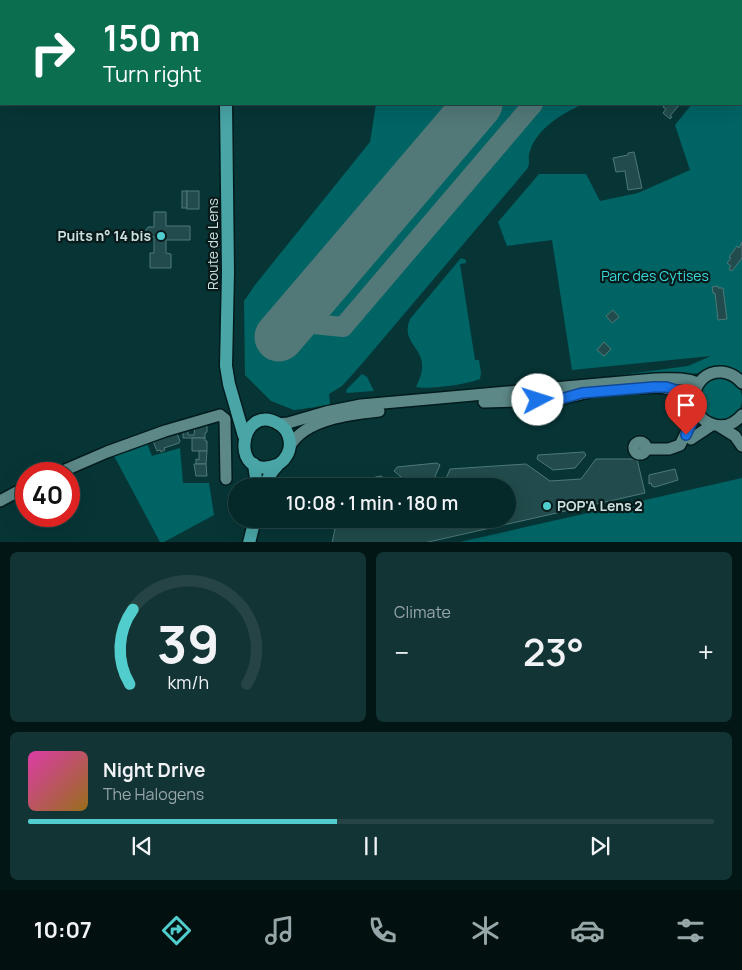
<!DOCTYPE html>
<meta charset="utf-8">
<style>
body{margin:0;font-family:Manrope,sans-serif;background:#133434;color:#f1f3f6;height:100vh;display:flex;flex-direction:column;font-size:19px;white-space:nowrap}
*{box-sizing:border-box;margin:0}
p{font-size:16px;color:#97a6a8}
.icon{flex:none;width:28px;height:28px;fill:none;stroke:currentColor;stroke-width:2;stroke-linecap:round;stroke-linejoin:round}
.map{position:relative;height:542px;overflow:hidden}
.drawer{display:flex;flex-direction:column;gap:10px;padding:10px;background:#031616;flex:1}
.drawer>*{flex:none}
.guide{position:absolute;left:0px;top:0px;width:742px;height:105px;box-shadow:0 5px 20px #0002,0 0 0 1px #264445;background:#0b6e4f;color:#fff;overflow:hidden}
.speed{position:absolute;left:15px;top:462px;display:flex;gap:10px;font-size:25px;font-weight:700;text-align:center}
.speed>*{display:grid;place-content:center;width:65px;height:65px;border-radius:50%;background:#052828;box-shadow:0 5px 20px #0002,0 0 0 1px #264445;line-height:1}
.speed .limit{border:8px solid #d22;background:#fff;color:#111}
.pin{position:absolute;display:grid;place-items:center;width:42px;height:42px;color:#fff;margin:-51px -21px;border-radius:50% 50% 50% 0;rotate:-45deg;box-shadow:0 0 5px #0007}
.pin .icon{rotate:45deg}
.me{position:absolute;width:55px;margin:-28px;rotate:85deg;stroke-linejoin:round;filter:drop-shadow(0 0 4px #0008)}
.turn{display:flex;align-items:center;gap:18px;height:105px;padding:0 20px;font-size:22px}
.turn .icon{width:65px;height:65px;stroke-width:2.5}
.turn b{display:block;font-size:35px;line-height:42px}
.big{font-size:38px;font-weight:600;line-height:1.1}
.drawer .tile{flex:1;display:flex;flex-direction:column;justify-content:center;gap:8px;min-width:0;padding:0 18px;border-radius:8px;background:#133434}
.drawer .dial{align-items:center;gap:0}
.dial svg{height:130px;overflow:visible;fill:none;stroke:#264445;stroke-width:7;stroke-linecap:round;text-anchor:middle}
.dial text{fill:#f1f3f6;stroke:none}
.song{display:flex;align-items:center;gap:15px}
.cover{width:60px;height:60px;border-radius:8px;background:linear-gradient(135deg,hsl(320 70% 55%),hsl(40 70% 35%))}
.played{height:5px;border-radius:2px;background:linear-gradient(90deg,#52cdce 45%,#264445 45%)}
.keys{display:flex;justify-content:space-around;direction:ltr}
.heat{display:flex;justify-content:space-between;align-items:center;font-size:28px;direction:ltr}
.drawer .tiles{flex:1;display:grid;gap:10px;grid-template-columns:1fr 1fr}
.tile:last-child{grid-column:span 2}
.trip{position:absolute;left:228px;top:478px;width:288px;height:50px;border-radius:25px;background:#052828;box-shadow:0 5px 20px #0002,0 0 0 1px #264445;font-weight:600;line-height:50px;text-align:center}
.tabs{display:flex;height:80px;justify-content:space-around;align-items:center;background:#021010;color:#97a6a8}
.tabs .icon{width:35px;height:35px}
.tabs .active{color:#52cdce}
.tabs b{font-size:22px;color:#f1f3f6}
.map>svg:first-child{display:block}
</style>
<div class="map">
<svg width="742" height="543" viewBox="0 0 742 543">
<rect width="100%" height="100%" fill="#073536"/>
<g fill="#006465">
<path d="M390,0H724L390,1Z"/>
<path d="M742,41V376C721,365 721,366 700,373L560,385L561,383L688,366L711,356L572,370L552,240L507,246L498,222L539,174H586L600,201L638,193L690,170L675,125L692,104H741Z"/>
<path d="M376,104H585C566,110 536,129 530,151C527,157 531,163 527,169L360,366L342,386L329,394L330,405L294,410L271,401L245,375L244,301L255,285L370,142Z"/>
<path d="M461,258L466,260V263L460,264L475,360H479L481,373L480,379C469,384 428,390 416,387C437,348 398,348 410,319Z"/>
<path d="M362,374L367,377L374,391L347,393L346,391L347,389Z"/>
<circle cx="720" cy="399" r="22"/>
<path d="M146,441L152,456L180,448L183,483H209L214,515L164,542H160L113,454Z"/>
<path d="M742,478V542H460Z"/>
</g>
<g fill="none" stroke-linecap="round" stroke-linejoin="round">
<g stroke="#527878" stroke-width="20">
<path d="M620,1L621,0"/>
<path d="M293,322L343,327L533,104"/>
</g>
<g stroke="#527878" stroke-width="49">
<path d="M565,1L566,0"/>
<path d="M279,337L478,104"/>
</g>
</g>
<g fill="#214b4c" stroke="#4e7979">
<path d="M664,104H680L670,116L672,117L670,119L663,113L666,109L663,107L665,105Z"/>
<path d="M634,152L642,188L628,190L625,171L616,172L613,158L628,155V153Z"/>
<rect x="182" y="191" width="5" height="17"/>
<rect x="187" y="191" width="12" height="18"/>
<path d="M154,212H166V226H190V240H166V253L171,254V268H150V253H154V237L146,234V230L148,227H154Z"/>
<path d="M742,242V258L732,271L729,269L731,266L727,263L731,258L729,257L737,246L739,248Z"/>
<path d="M718,286V288H723L727,319L718,320L715,293H713L712,287Z"/>
<path d="M613,310L619,317L612,323L606,316Z"/>
<path d="M604,342L611,349L604,356L597,350Z"/>
<path d="M207,422V432L205,433V438H183V430L188,429V435H194L195,426Z"/>
<path d="M177,433L180,441L179,443L164,448L165,450L161,452L160,450L157,451L153,441Z"/>
<path d="M192,438H205V441H207V451H192Z"/>
<path d="M199,451H207L206,464H196V459L199,460Z"/>
<path d="M584,452L586,455L575,468L553,470L537,459L538,455Z"/>
<path d="M596,459H637L645,493L424,543H332L337,519H506V486H443L450,469L526,464L550,481L581,479Z"/>
<path d="M437,463L440,465L434,479L407,482L394,471L397,467Z"/>
<path d="M194,464H206L207,476H196Z"/>
<path d="M675,469L678,480L655,487L652,486L651,483L649,484V475Z"/>
<path d="M381,476L395,486H343V484Z"/>
</g>
<g fill="none" stroke-linecap="round" stroke-linejoin="round">
<defs>
<g id="minor">
<path d="M742,383C737,377 731,373 722,372C690,370 683,418 715,425C726,428 735,423 742,415"/>
<path d="M643,388C662,386 678,388 693,400"/>
<path d="M484,402L521,401L564,398L590,392"/>
<path d="M278,424L288,423L326,412L361,405L655,379C670,379 684,377 698,383"/>
<path d="M719,426L735,436L742,446"/>
<path d="M691,439L712,425"/>
<circle cx="640" cy="448" r="6"/>
<path d="M290,446C305,419 351,414 379,411"/>
<path d="M646,449H669L680,445L694,417L695,408"/>
<path d="M56,474L107,452L165,431L220,415L225,419L226,479"/>
<path d="M0,501L26,487"/>
</g>
<g id="major">
<path d="M225,0V1"/>
<path d="M226,104L228,272L226,366L229,384L244,436"/>
<path d="M254,464L257,486"/>
<path d="M265,486C267,479 271,472 277,466C279,463 283,462 285,458C293,448 291,431 279,424C239,400 228,483 277,465"/>
<path d="M249,543L255,519"/>
</g>
</defs>
<use href="#minor" stroke="#001b1c" stroke-width="14"/>
<use href="#major" stroke="#001b1c" stroke-width="15"/>
<use href="#minor" stroke="#5d8888" stroke-width="11"/>
<use href="#major" stroke="#49a5a6" stroke-width="12"/>
</g>
<g fill="none" stroke-linecap="round" stroke-linejoin="round">
<defs>
<path id="route" d="M538,400L564,398L582,393L654,387H666L679,391L693,400L694,417L686,435"/>
</defs>
<use href="#route" stroke="#114b97" stroke-width="12"/>
<use href="#route" stroke="#1a73e8" stroke-width="9"/>
</g>
<g fill="#52cdce" stroke="#081a1a" stroke-width="2">
<circle cx="161" cy="236" r="5"/>
<circle cx="547" cy="506" r="5"/>
</g>
<g text-anchor="middle" stroke-width="4.5" stroke-linejoin="round" paint-order="stroke">
<g font-size="14" font-weight="bold" fill="#cbe1e1" stroke="#081a1a" text-anchor="end">
<text x="151" y="241">Puits n° 14 bis</text>
<text x="557" y="511" text-anchor="start">POP'A Lens 2</text>
</g>
<g font-size="14" fill="#cbe1e1" stroke="#081a1a">
<text transform="translate(213 244) rotate(-90)" y="5">Route de Lens</text>
</g>
<g font-size="14" fill="#38d9db" stroke="#081a1a">
<text x="655" y="281">Parc des Cytises</text>
</g>
</g>
</svg>
<div class="speed"><div class="limit">40</div></div>
<div class="pin" style="left:686px;top:435px;background:#d93025"><svg class="icon" aria-label="arrive" viewBox="0 0 24 24"><path d="M6 21V4h12l-3 4 3 4H6"/></svg></div>
<svg class="me" style="left:538px;top:400px" viewBox="-20 -20 40 40"><circle r="19" fill="#fff"/><path d="M0-13L10 11 0 6-10 11z" fill="#1a73e8"/></svg>
<div class="trip">10:08 · 1 min · 180 m</div>
<div class="guide">
<div class="turn"><svg class="icon" aria-label="right" viewBox="0 0 24 24"><path d="M7 20v-9h11M14 6l5 5-5 5"/></svg><div><b>150 m</b>Turn right</div></div>
</div>
</div>
<section class="drawer">
<div class="tiles">
<div class="tile dial"><svg viewBox="0 0 100 80">
<path d="M14 69A42 42 0 1 1 86 69"/>
<path d="M14 69A42 42 0 0 1 16 23" stroke="#52cdce"/>
<text x="50" y="56" font-size="32" font-weight="700">39</text>
<text x="50" y="72" font-size="11">km/h</text>
</svg></div>
<div class="tile"><p>Climate</p>
<div class="heat"><a>−</a><b class="big">23°</b><a>+</a></div>
</div>
<div class="tile">
<div class="song"><i class="cover"></i><div><b>Night Drive</b><p>The Halogens</p></div></div>
<div class="played"></div>
<div class="keys"><svg class="icon" aria-label="previous" viewBox="0 0 24 24"><path d="M18 5L8 12l10 7zM5 5v14"/></svg><svg class="icon" aria-label="pause" viewBox="0 0 24 24"><path d="M8 5v14M16 5v14"/></svg><svg class="icon" aria-label="next" viewBox="0 0 24 24"><path d="M6 5l10 7-10 7zM19 5v14"/></svg></div>
</div>
</div>
</section>
<nav class="tabs">
<b>10:07</b>
<svg class="icon active" aria-label="directions" viewBox="0 0 24 24"><path d="M12 3l9 9-9 9-9-9zM9 14v-3h6M13 9l2 2-2 2"/></svg>
<svg class="icon" aria-label="music" viewBox="0 0 24 24"><path d="M9 18V5l10-2v13"/><circle cx="6" cy="18" r="3"/><circle cx="16" cy="16" r="3"/></svg>
<svg class="icon" aria-label="phone" viewBox="0 0 24 24"><path d="M5 4h4l2 5-3 2q2 4 5 5l2-3 5 2v4C11 20 4 13 5 4z"/></svg>
<svg class="icon" aria-label="climate" viewBox="0 0 24 24"><path d="M12 3v18M4 7l16 10M4 17L20 7"/></svg>
<svg class="icon" aria-label="car" viewBox="0 0 24 24"><path d="M5 17H2v-5l4-1 3-4h7l3 4 3 1v5h-3M9 17h6M6 11h13"/><circle cx="7" cy="17" r="2"/><circle cx="17" cy="17" r="2"/></svg>
<svg class="icon" aria-label="filters" viewBox="0 0 24 24"><path d="M4 7h16M4 17h16"/><circle cx="9" cy="7" r="2"/><circle cx="15" cy="17" r="2"/></svg>
</nav>
